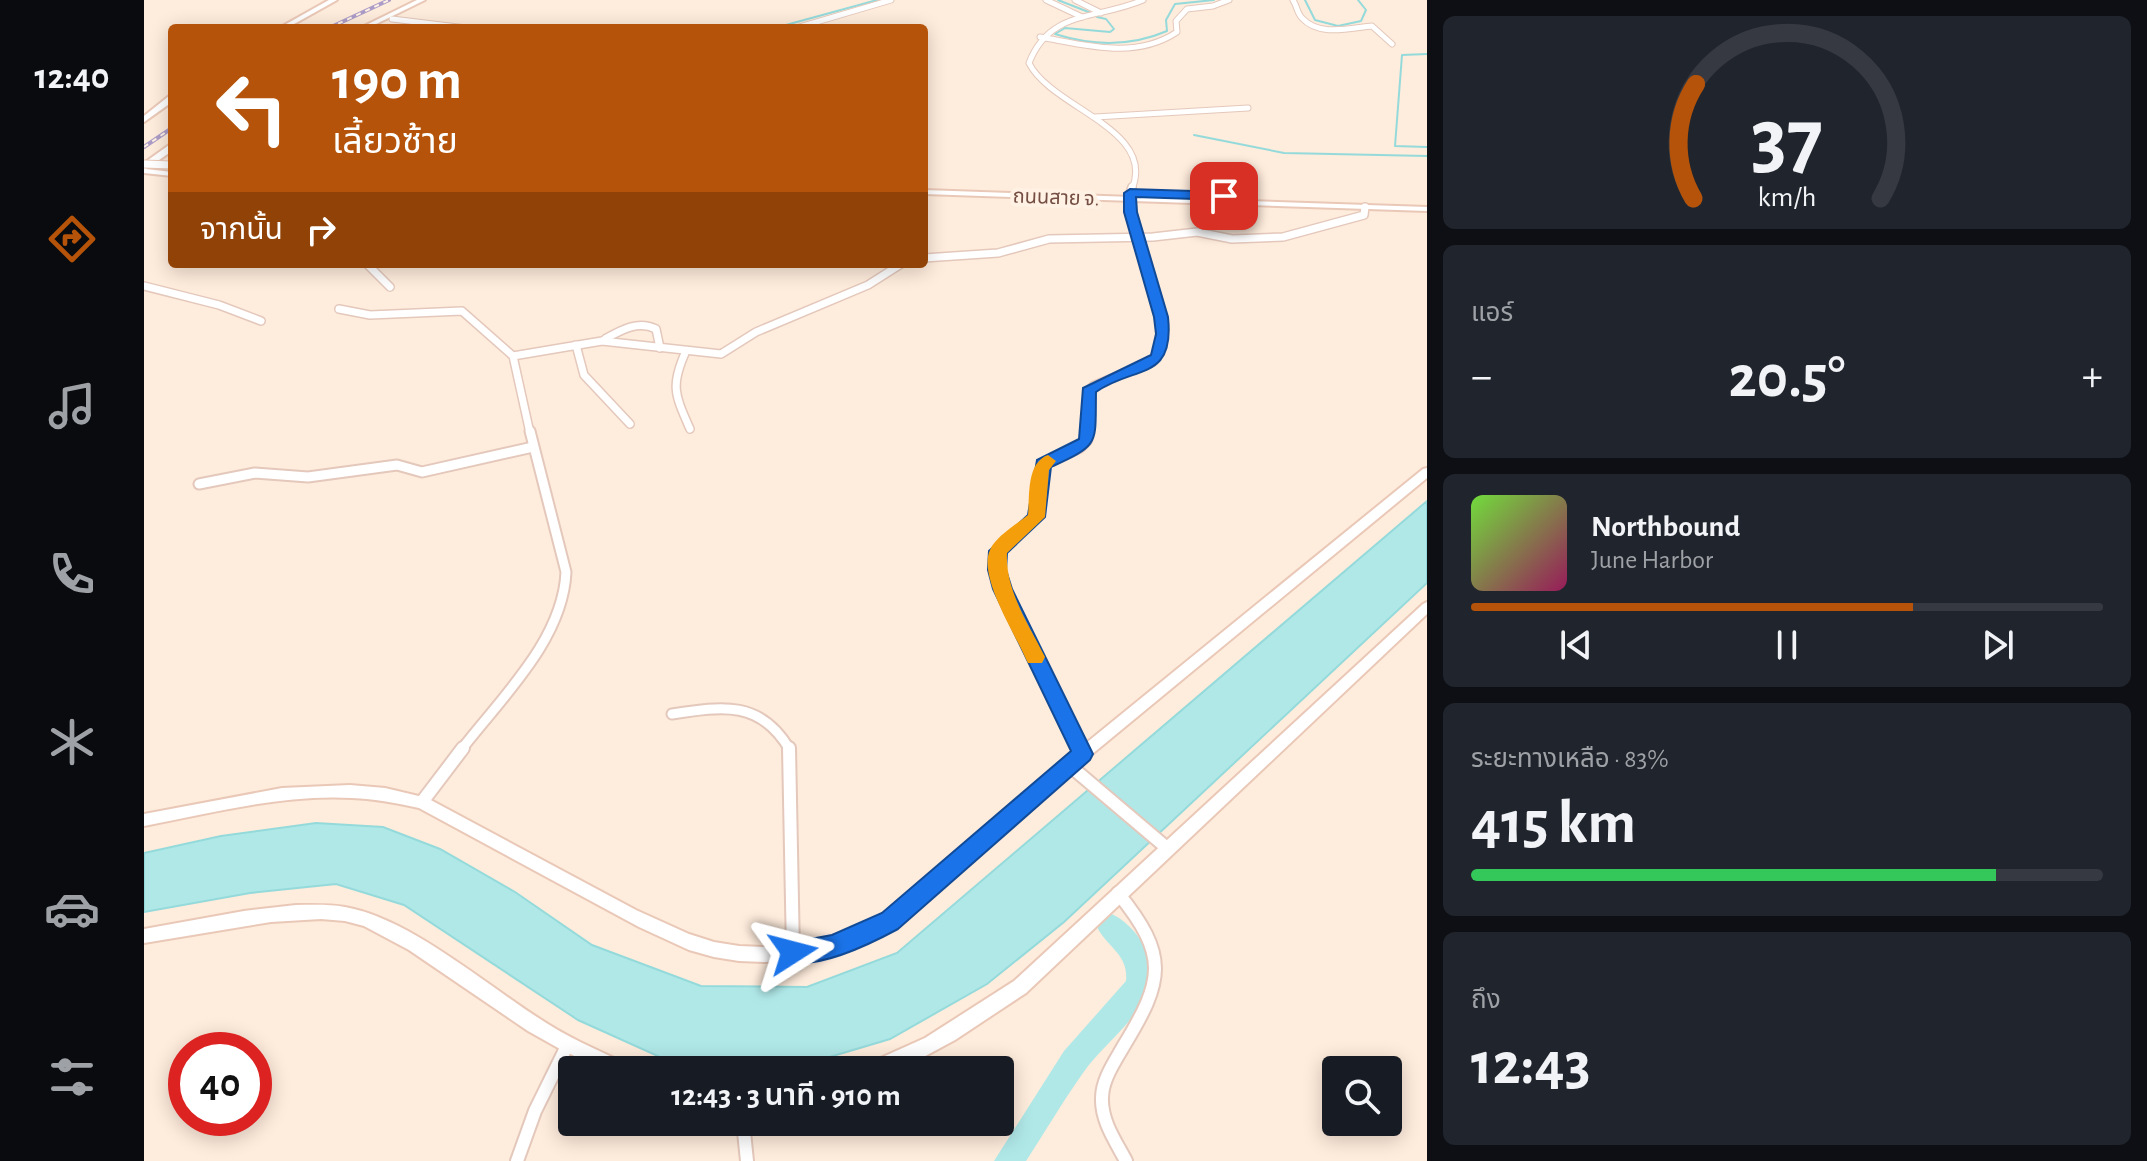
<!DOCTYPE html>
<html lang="th">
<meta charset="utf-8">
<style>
body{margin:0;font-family:"Alegreya Sans","Noto Sans Thai",sans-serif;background:#20242c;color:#f1f3f6;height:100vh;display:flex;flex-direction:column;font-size:30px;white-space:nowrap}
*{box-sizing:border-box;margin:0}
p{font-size:26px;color:#9ea1a6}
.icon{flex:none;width:44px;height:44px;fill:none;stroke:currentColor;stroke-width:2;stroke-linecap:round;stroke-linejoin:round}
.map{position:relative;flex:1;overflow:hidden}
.panel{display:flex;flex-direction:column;gap:16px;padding:16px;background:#0d0f14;width:720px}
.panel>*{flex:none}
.guide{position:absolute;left:24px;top:24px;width:760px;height:244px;border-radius:8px;box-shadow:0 4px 20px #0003;background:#b45309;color:#fff;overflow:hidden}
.tools{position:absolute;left:1178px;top:1056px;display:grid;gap:16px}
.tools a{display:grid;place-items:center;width:80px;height:80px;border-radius:8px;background:#171b24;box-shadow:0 4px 20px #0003;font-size:40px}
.speed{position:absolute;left:24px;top:1032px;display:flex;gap:16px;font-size:40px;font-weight:700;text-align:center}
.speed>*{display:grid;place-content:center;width:104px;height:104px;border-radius:50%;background:#171b24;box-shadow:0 4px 20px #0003;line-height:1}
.speed .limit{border:12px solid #d22;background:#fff;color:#111}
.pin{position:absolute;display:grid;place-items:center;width:68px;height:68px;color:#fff;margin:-34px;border-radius:16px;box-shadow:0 4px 12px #0006}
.me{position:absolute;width:88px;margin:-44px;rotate:81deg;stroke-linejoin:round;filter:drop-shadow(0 0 6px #0008)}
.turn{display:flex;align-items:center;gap:28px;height:168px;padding:0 32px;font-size:36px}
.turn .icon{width:104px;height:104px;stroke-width:2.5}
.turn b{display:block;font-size:56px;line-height:68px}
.then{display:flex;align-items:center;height:76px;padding:0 32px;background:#0003;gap:16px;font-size:30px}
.big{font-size:60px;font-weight:600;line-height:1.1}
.panel .card{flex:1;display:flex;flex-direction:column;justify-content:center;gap:12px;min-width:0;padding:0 28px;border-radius:12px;background:#20242c}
.panel .dial{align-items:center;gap:0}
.dial svg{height:208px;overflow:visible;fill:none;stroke:#363941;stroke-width:7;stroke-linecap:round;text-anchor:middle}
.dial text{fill:#f1f3f6;stroke:none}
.song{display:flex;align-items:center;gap:24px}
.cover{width:96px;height:96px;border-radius:12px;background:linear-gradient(135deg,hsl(100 70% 55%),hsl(330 70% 35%))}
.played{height:8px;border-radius:4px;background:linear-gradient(90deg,#b45309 70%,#363941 70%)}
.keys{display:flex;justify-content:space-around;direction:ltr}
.heat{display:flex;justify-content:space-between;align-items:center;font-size:44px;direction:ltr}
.charge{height:12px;border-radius:6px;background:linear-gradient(90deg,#34c759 83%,#363941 0)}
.trip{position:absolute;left:414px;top:1056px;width:456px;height:80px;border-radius:8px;background:#171b24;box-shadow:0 4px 20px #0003;font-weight:600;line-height:80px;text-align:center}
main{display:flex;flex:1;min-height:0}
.tab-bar{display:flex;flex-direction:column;width:144px;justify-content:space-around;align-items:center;background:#090b0e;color:#9ea1a6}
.tab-bar .icon{width:56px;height:56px}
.tab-bar .selected{color:#b45309}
.tab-bar b{font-size:36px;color:#f1f3f6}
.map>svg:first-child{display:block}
</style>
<main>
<nav class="tab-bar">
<b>12:40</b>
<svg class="icon selected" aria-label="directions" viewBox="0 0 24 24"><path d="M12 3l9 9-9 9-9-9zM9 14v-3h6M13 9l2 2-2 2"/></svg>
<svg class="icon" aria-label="music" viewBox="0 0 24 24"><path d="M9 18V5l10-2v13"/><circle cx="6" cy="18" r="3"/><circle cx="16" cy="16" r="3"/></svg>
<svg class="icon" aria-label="phone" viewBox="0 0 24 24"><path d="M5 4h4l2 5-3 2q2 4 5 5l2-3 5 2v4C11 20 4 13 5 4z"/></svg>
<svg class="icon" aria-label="climate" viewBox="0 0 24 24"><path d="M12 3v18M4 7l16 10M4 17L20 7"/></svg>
<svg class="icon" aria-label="car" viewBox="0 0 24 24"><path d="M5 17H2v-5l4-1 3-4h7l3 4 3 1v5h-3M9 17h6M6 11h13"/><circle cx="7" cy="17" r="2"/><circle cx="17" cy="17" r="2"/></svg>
<svg class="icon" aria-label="filters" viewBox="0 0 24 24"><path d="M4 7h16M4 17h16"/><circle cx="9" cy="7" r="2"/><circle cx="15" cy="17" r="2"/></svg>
</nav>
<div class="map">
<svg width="1283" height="1161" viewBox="0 0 1283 1161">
<rect width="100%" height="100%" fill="#feecdc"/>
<path fill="#b0e8e8" stroke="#95dadb" stroke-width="2" d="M1283,501V583L920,922L843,984L746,1039L642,1070L527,1062L434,1020L260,905L192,884L106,893L0,912V853L77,836L172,823L239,827L296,849L371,892L448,945L557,986L663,987L753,953Z"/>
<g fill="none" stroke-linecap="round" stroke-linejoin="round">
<g stroke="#95dadb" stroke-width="2">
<path d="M914,0L947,13"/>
<path d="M1161,0L1171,20L1194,26L1217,21L1222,10L1214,0"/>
<path d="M953,17L962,19L970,29L966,32L921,28L911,34C949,46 986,47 1023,31L1022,20L1031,4L1070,0"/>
<path d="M631,28L733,0"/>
<path d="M1283,54L1258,55L1251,146L1283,147"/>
<path d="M1050,135L1140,153L1283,156"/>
</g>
<path fill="#b0e8e8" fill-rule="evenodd" d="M965,913C979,918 993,932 1000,946C1030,997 965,1035 939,1073C919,1101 901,1132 882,1161H850L920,1051L982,981C985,954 962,947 952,925L956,916Z"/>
<defs>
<g id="street-far3">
<path d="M902,0L938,17"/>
<path d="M931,0L957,13"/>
<path d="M1149,0C1153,6 1153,13 1158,18C1175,37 1206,28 1228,26L1248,44"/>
<path d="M248,19L322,28"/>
<path d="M652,28L747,0"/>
<path d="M896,37C942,45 991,60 1033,32L1032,21L1043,9L1069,6L1085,0"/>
<path d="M951,117L1104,108"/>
<path d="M988,189C1013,129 907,108 885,63C906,9 953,20 999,0"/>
</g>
<g id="street-far2">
<path d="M780,258L854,253L905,239L1009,237L1053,232L1088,239L1139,237L1220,215L1221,207"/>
<path d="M223,264L246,287"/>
<path d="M0,286L75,305L117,321"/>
<path d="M195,309L226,315L318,311L369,356L386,433"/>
<path d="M461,339C477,330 494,320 512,329L516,348"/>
<path d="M432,345L440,375L486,424"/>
<path d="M542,351C526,386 531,395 546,429"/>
<path d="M369,356L458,341L577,354L612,332L724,285L757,264"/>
<path d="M943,433L944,391L949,386L1010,361C1013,353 1017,345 1018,337C1022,296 974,221 988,187"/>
</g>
<g id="street-far1">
<path d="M55,484L111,473L164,477L253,465L278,472L389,447"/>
<path d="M528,714C579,706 617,700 646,750"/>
<path d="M317,750C357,698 419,640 422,572L386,431"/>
<path d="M937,750L858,589L853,570L854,551L892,517L899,464L936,447L943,440V431"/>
</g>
<g id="street">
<path d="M645,748L649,952"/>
<path d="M936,748L939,754"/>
<path d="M925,765L1023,848"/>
<path d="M278,802L319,748"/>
<path d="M974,893C1025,956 1020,980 979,1047C970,1063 958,1080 958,1098C957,1121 972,1142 982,1161"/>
<path d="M599,1122L603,1161"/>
<path d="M373,1161L391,1111L424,1044"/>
</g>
<g id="secondary">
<path d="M185,0H193L143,28H135Z"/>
<path d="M273,0H281L224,28H216Z"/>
<path d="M25,96H28V102L0,122V116Z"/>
<path d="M25,145H28V151L2,169L28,172V176L0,173V163Z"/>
<path d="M780,190L1283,207V211L780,194Z"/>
<path d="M1283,468V478L930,769L751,926L699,948L648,960L621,962L595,961L570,957L545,950L495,927L275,808C253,803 231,799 208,798C138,794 68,813 0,826V814L138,788L206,785L241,788L283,798L492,910L545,934L570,942L595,946L621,947L674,940L699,933L741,916L920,761L1279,469Z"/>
<path d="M1283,602V614L882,993L811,1040L774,1060L751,1070H721L723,1064L781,1038L870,981L1279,604Z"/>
<path d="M152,905C168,905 185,904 201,907C265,918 341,984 396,1019C423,1037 453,1050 483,1064L485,1070H459L416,1049L384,1031L265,950L220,926L201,921L177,919L127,922L0,943V929L100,911Z"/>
</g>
</defs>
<use href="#street-far3" stroke="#e4c8bb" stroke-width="7"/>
<use href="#street-far2" stroke="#e4c8bb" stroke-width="10"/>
<use href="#street-far1" stroke="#e4c8bb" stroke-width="13"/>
<use href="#street" stroke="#e4c8bb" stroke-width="16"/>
<use href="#secondary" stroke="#eac8b7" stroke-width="4"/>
<use href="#street-far3" stroke="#fff" stroke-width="5"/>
<use href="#street-far2" stroke="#fff" stroke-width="7"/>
<use href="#street-far1" stroke="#fff" stroke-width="9"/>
<use href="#street" stroke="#fff" stroke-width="12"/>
<use href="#secondary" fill="#fff" fill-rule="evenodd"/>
<defs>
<g id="rail">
<path d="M185,28L245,0"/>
<path d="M0,147L28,128"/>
</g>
</defs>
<use href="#rail" stroke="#ac9cc7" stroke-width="4"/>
<use href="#rail" stroke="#fff1e4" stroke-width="2" stroke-dasharray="5" stroke-linecap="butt"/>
<defs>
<path id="secondary-bridge" d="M0,164L28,165"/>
</defs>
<use href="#secondary-bridge" stroke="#eac8b7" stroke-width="9" stroke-linecap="butt"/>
<use href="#secondary-bridge" stroke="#fff" stroke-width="7"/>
</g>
<path fill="#1a73e8" stroke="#114b97" stroke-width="2" d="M986,189L1080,192L1086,196L1080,200L992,197L993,212L1024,317C1031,382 990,365 952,392C951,445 957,444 907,467L901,517L863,553L862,570L868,589L949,754L946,760L754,929C728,943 670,972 640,960L637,952L640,944L688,935L738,913L927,751L849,589L844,570L845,551L884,515L893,460L935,439L939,388L1007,355L1012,334L1010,317L980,212V193Z"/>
<path fill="#f59e0b" d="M904,455L912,461L905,470L901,517L863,553C861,590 885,625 901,657L898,663H884L881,657C870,632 834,576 846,550C851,537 873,524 884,515C886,496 882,463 904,455Z"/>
<g text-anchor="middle" stroke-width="8" stroke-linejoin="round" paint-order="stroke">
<g font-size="20" fill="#754e43" stroke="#fff1e4">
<text transform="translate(912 197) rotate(2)" y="7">ถนนสาย จ.</text>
</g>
</g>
</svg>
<div class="tools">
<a><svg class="icon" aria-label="search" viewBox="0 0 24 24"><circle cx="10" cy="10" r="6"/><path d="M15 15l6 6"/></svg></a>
</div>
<div class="speed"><div class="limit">40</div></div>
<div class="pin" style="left:1080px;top:196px;background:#d93025"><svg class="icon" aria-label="arrive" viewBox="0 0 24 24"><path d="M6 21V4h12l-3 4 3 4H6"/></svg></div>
<svg class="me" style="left:649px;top:952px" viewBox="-20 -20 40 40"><path d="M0-17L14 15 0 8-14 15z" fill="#1a73e8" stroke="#fff" stroke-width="4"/></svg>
<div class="trip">12:43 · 3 นาที · 910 m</div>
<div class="guide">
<div class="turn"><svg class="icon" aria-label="left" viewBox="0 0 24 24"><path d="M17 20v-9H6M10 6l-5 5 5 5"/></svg><div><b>190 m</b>เลี้ยวซ้าย</div></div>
<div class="then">จากนั้น<svg class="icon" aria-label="right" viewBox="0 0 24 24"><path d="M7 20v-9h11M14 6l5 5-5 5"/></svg></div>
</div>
</div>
<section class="panel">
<div class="card dial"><svg viewBox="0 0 100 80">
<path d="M14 69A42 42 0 1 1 86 69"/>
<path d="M14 69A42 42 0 0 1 15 25" stroke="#b45309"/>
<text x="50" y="56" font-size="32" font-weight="700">37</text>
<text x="50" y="72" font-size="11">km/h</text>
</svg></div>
<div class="card"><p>แอร์</p>
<div class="heat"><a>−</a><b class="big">20.5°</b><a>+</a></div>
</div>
<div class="card">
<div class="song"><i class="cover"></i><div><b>Northbound</b><p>June Harbor</p></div></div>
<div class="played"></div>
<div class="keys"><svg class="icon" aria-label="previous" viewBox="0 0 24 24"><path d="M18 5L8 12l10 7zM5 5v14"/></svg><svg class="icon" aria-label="pause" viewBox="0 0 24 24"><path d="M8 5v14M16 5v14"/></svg><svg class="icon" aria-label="next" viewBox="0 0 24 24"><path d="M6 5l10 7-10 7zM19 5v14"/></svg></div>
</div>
<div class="card"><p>ระยะทางเหลือ · 83%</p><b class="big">415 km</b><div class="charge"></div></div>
<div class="card"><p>ถึง</p><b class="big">12:43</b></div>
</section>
</main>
